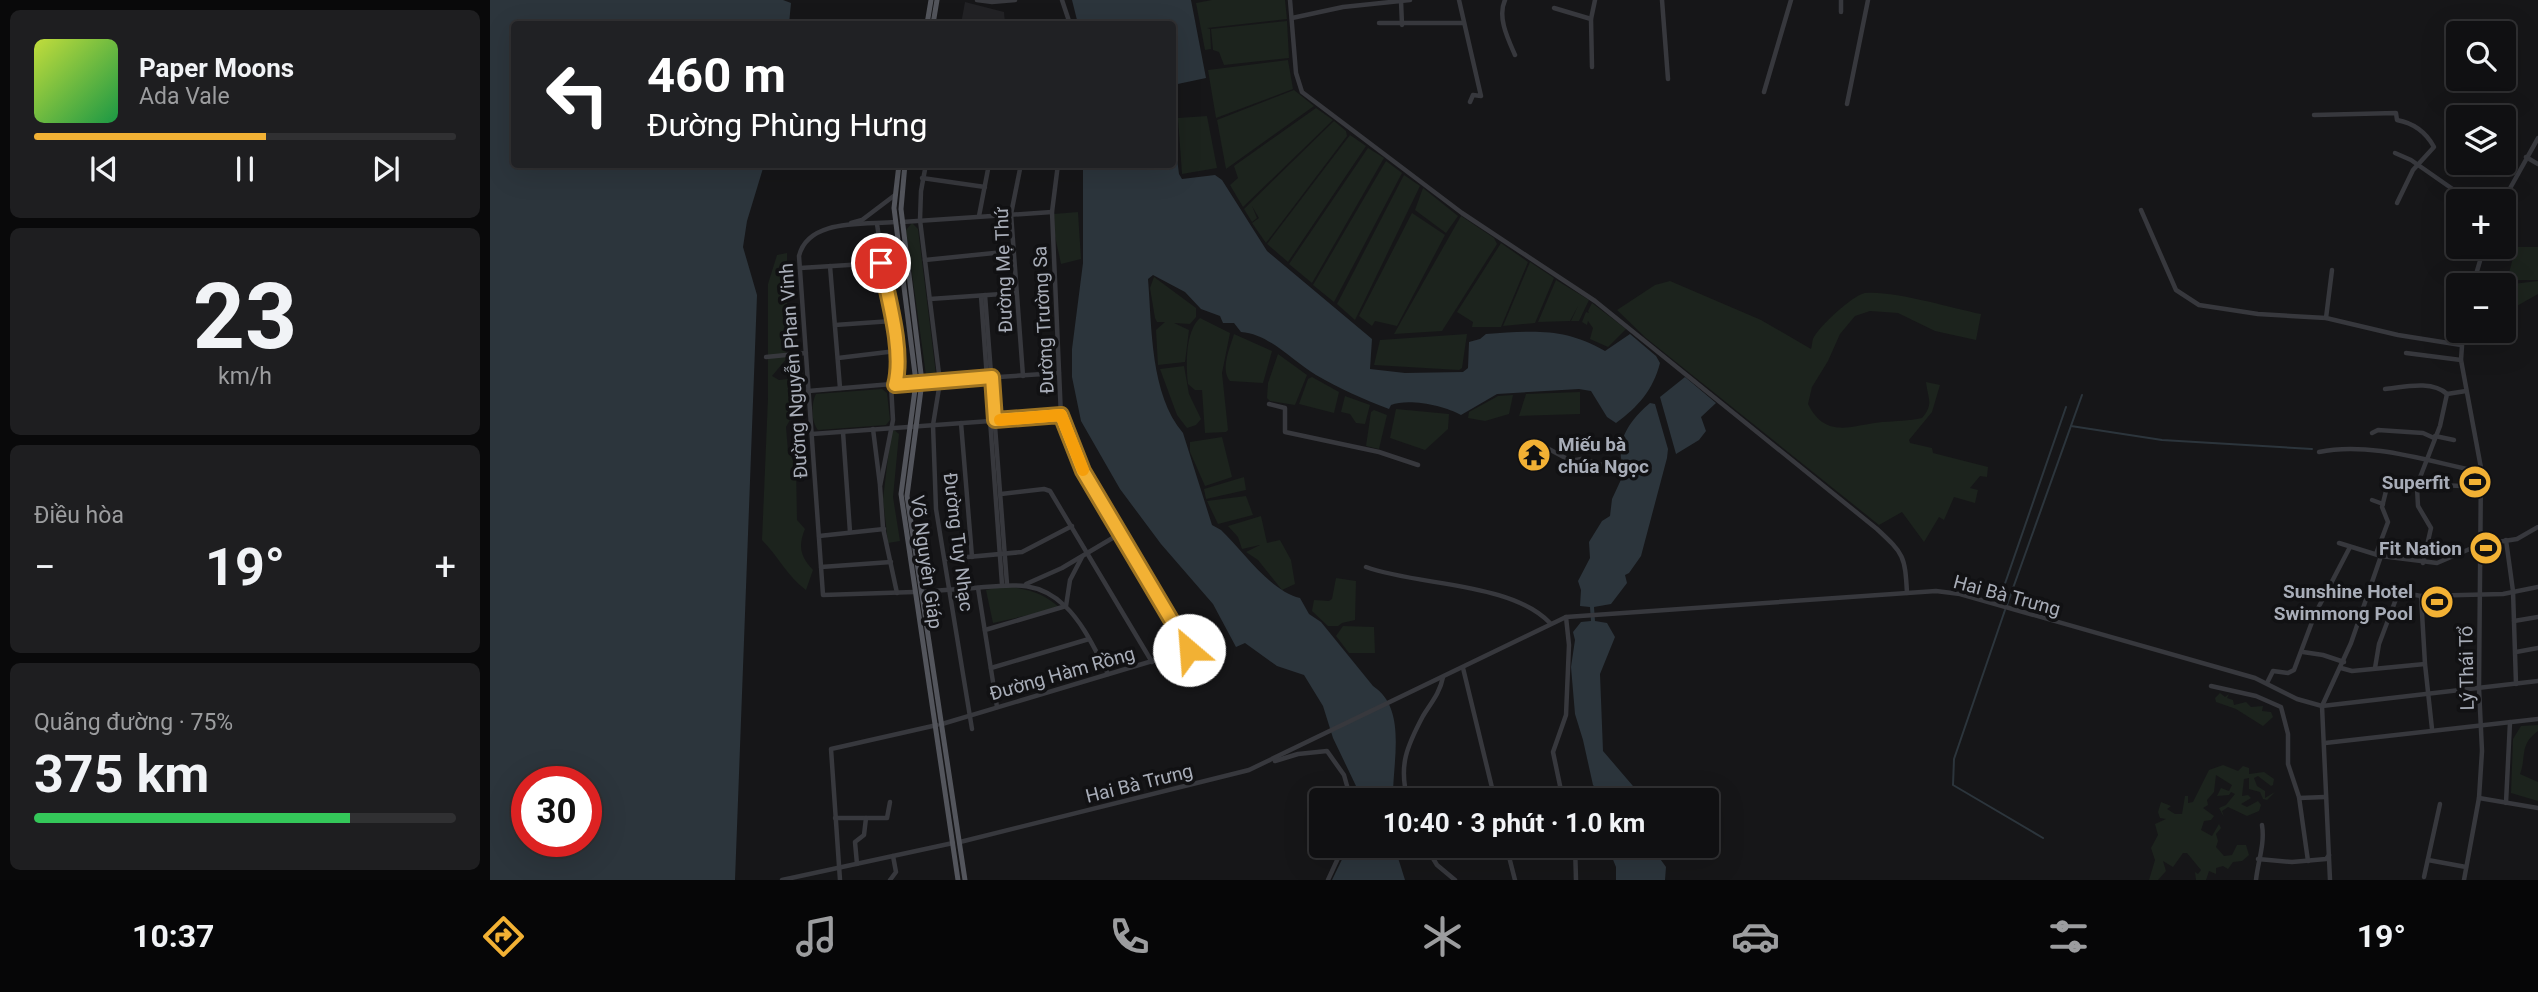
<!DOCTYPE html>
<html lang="vi">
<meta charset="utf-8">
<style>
body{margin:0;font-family:Roboto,sans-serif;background:#1e1e20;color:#f1f3f6;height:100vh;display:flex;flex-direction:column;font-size:26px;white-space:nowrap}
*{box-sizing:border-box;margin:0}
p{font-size:23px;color:#9c9d9f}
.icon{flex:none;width:38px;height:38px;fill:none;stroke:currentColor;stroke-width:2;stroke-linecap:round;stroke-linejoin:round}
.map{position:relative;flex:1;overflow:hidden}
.panel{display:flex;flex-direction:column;gap:10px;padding:10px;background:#09090a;width:490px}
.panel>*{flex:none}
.guide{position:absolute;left:21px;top:21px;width:665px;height:147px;border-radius:7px;box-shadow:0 7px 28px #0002,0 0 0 2px #303032;background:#202124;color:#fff;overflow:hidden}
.buttons{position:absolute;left:1956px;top:21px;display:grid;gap:14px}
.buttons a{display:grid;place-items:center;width:70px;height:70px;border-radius:7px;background:#101012;box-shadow:0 7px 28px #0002,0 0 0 2px #303032;font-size:35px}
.speed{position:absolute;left:21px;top:766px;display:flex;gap:14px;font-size:35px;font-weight:700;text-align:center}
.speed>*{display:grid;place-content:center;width:91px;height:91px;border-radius:50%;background:#101012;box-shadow:0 7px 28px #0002,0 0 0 2px #303032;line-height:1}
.speed .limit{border:10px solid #d22;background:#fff;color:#111}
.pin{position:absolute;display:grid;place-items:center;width:60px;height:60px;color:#fff;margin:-30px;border:4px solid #fff;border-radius:50%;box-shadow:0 2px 7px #0007}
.me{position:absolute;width:77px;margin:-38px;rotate:333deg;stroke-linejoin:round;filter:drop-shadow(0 0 5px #0008)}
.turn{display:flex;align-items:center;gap:24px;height:147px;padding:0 21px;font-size:32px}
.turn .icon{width:91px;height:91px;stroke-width:2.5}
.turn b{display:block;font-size:49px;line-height:60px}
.big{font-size:52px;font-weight:700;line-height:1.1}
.panel .tile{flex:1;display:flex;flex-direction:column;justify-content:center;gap:10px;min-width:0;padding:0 24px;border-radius:10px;background:#1e1e20}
.panel .dial{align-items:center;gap:0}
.dial b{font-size:91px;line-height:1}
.song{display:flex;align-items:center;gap:21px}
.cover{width:84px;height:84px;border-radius:10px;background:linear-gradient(135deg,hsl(70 70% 55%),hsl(140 70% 35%))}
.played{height:7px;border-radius:4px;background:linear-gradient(90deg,#f2b134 55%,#303032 55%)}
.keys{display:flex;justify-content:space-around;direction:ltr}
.heat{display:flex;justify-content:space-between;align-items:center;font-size:38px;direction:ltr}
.charge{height:10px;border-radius:5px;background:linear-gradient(90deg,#34c759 75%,#303032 0)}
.trip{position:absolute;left:819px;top:788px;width:410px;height:70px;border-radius:7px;background:#101012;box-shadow:0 7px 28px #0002,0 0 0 2px #303032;font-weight:700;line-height:70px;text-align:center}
.tabs{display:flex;height:112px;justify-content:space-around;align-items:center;background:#060607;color:#9c9d9f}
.tabs .icon{width:49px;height:49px}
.tabs .selected{color:#f2b134}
.tabs b{font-size:32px;color:#f1f3f6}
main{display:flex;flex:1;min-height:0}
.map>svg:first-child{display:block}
</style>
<main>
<section class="panel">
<div class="tile">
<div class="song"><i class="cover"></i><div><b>Paper Moons</b><p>Ada Vale</p></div></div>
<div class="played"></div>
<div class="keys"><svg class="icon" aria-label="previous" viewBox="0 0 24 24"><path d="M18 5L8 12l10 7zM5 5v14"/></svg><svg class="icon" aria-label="pause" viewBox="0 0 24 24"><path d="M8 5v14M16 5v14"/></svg><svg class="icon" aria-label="next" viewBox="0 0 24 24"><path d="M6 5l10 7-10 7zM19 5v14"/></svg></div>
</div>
<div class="tile dial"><b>23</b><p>km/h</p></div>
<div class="tile"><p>Điều hòa</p>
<div class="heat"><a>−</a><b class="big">19°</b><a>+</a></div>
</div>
<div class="tile"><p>Quãng đường · 75%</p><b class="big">375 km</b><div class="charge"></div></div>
</section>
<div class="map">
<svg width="2048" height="880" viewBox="0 0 2048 880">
<rect width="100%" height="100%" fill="#161618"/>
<path fill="#222225" d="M475,2L514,12L515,24H471Z"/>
<g fill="#1c231d">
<path d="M722,0H795L797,19L717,28L720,29L721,49L715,50L706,3Z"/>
<path d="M797,21L799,58L734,65L729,52L723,50L721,29Z"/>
<path d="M798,60L803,89L726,118L718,70Z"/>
<path d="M804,90L824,106L736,169L727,120Z"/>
<path d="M826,108L843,120L753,207L740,185L748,178L744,166Z"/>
<path d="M717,116L727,168L692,174L688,118Z"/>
<path d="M844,121L856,131L857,136L776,243L762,223L769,218L762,206L767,218L762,222L754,209Z"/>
<path d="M860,135L876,146L798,262L777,244Z"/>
<path d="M878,148L894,158L822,283L799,264Z"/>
<path d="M896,161L912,173L844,302L823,285Z"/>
<path d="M914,175L930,186L865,320L847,304Z"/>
<path d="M933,188L968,216L956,233L925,210Z"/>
<path d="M588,212L591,259L571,264L565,236L564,214Z"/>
<path d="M922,213L955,235L907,326L885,321L882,326L869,316Z"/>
<path d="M971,216L1004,238L1007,244L952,331L904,334Z"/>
<path d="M422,223L428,229L446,374L439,378L436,375L416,230Z"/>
<path d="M1011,243L1038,262L1011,327H982L983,322L967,312Z"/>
<path d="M2026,247H2048V280H2017Z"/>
<path d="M297,253V326L294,344L297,358L282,376L289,380L298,379L305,384L301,418L296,427L298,451L306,465L307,520L315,529C308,546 310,556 323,570L316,590C298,577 288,556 272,540L278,398V284L287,255Z"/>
<path d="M1040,262L1064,278L1045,323L1013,326Z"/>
<path d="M664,277L706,308V317L700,324L684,323L699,330L695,362L668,365L666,330L675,322H667L665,318L660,288Z"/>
<path d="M1066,280L1099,300L1089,321H1081L1088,306L1080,321L1048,322Z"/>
<path d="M1180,281L1271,320L1321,349C1322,346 1322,342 1323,339C1328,327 1363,295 1375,293C1402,290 1462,308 1491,314L1486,340L1445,331L1408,313L1380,311L1365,316L1350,334L1338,361L1322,387L1318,404C1336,440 1362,425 1392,422C1405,421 1419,421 1432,418C1444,404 1438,399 1436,382L1450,385L1442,412L1419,440L1420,443L1442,448L1443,453L1498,467L1497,477L1490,476L1480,488L1488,490L1485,503L1464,497L1454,520L1449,517L1434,542L1412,512L1389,525L1156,338L1127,310L1165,285Z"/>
<path d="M2048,281V294L2018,311L2014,309V285Z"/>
<path d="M1102,303L1136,329L1118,347L1100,339L1103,328L1098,321L1097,325L1092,322L1096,312L1099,313L1098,311Z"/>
<path d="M710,318L740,333L732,373L738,430L736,432L715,433L712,390H705L698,384C696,364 695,332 710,318Z"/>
<path d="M744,334L782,351L773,383L740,381C730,369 740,348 744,334Z"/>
<path d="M977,334L972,368L969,370L884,365L890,340Z"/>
<path d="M788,354L817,375L805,405L780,401L777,398L778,383Z"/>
<path d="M694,366L699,394L711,419L706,425L697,428L687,415L670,369Z"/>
<path d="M822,377L849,392L844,413L809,404L818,379Z"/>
<path d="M392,389L397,393L400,420L396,425L328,430C321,422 321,403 326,394Z"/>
<path d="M1090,392V414L1029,416L1036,394Z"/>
<path d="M1023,395L1019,414L995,421L978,418L979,412L1008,396Z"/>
<path d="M855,396L880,405L875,424L866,423L860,414L851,412Z"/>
<path d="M906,409L959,414L958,429L935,450L900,438Z"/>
<path d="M884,410L897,415L889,449L876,446L881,412Z"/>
<path d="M404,430L409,434L403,497L410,541L398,543L393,499L401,433Z"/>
<path d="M732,437L742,477L715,486L700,452V442Z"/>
<path d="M754,477L756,490L716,499L714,489Z"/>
<path d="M756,496L763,515L728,524L717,501Z"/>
<path d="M771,516L777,543L790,540L801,560L805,584L792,590L768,560L756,552L770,545L752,549L748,537L738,526Z"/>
<path d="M846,578L866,581L865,620L852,623L848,626H838L822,611L824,600L839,601L842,599Z"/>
<path d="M514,586C537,589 552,592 570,608L503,623L496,590Z"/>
<path d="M853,626L884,627L885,653H859L846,636Z"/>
<path d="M1730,693L1735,697L1739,694L1737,698L1743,700L1744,705L1756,702L1761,707L1773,706L1772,711L1781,712L1783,717L1773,726L1746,709L1726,702L1725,698Z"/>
<path d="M2048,725V731C2029,745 2037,755 2030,774L2048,782V801L2021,793L2023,739L2031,726Z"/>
<path d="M1733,765L1748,771L1753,766L1759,768V774L1774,772L1784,779L1783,785L1781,786L1768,776L1764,778L1767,786L1775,791V798L1785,792L1777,800L1773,799L1770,792L1759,789V778L1754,779L1752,796L1758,795L1761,798L1751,804L1757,807L1768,801L1771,805L1769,811L1757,816L1738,807L1732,811L1734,817L1729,808L1736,805L1745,794L1741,792L1739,795L1727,796L1731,788L1739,791L1742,785L1726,775L1724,792L1717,800L1718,805L1713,808L1724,816L1721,820L1714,821L1711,830L1722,836L1729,824L1731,828L1726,834L1728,841L1726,847L1734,856L1742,855L1747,845H1756L1759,855L1752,861L1743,862L1738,869L1733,866L1726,868V874L1719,871L1716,880H1706L1705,872L1708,874L1711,870L1697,853H1693L1683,867L1673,861L1676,871L1668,880H1659L1665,860L1661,848L1668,835L1665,824L1676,819L1670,818L1668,812L1671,802L1681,806L1677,809L1685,814H1692L1695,796H1698V803L1703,802L1719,770Z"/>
</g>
<g fill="#2c353c" fill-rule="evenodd">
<path d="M0,0H293L301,3L299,24H24V164L274,165L257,221L253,247L267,295L245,880H0ZM37,782H96V842H37Z"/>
<path d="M582,0H701L716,78L683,85L682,24H588Z"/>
<path d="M683,126L689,174L692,179L725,175L732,180L777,251L882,339L880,369L915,373L973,372L978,368L979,342L990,339L996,334C1042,331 1074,327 1115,351L1140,334L1166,356L1170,363C1163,390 1148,407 1126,423L1117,417L1101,391L1089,389L1007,394L971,415C955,406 919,398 901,405L899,409C873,399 850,389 826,375C802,361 780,334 751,332L744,323H733L730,316L711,309L695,292L663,275L658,279C662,327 660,394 693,433L722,525L731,530C753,551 780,591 810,598L819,614L831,622L883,686C918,709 902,763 903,800H866V786L843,738L833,706L814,675L787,666L755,643L746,647L723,604L671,544L630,489L591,421L582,377V349L593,263V165L682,164Z"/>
<path d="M1195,377L1226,403L1211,417L1216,431L1209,440L1186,454L1170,397Z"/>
<path d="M1160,403L1165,404L1178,449L1177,458L1151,556L1139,573L1135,575L1137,583L1121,604L1104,607L1105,621L1117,623L1125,637L1110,674L1113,751L1143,786L1145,800H1115L1103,785L1093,740L1085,714L1081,667L1085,640L1083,632L1091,622L1101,621L1100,607L1090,606L1091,590L1088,581L1100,558L1099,542L1112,521L1120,516L1122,499L1135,471C1122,444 1140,420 1160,403Z"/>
<path d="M859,845H904L915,880H842Z"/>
<path d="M1117,845H1160L1176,867L1175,880H1126V867Z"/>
</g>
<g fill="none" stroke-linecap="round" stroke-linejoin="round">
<g stroke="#2c353c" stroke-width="2">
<path d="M1581,426L1672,440L1822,449"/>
<path d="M1510,598L1576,407"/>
<path d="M1517,605L1592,395"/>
<path d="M1515,610L1464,759L1463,785L1553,838"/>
</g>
<g stroke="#37383d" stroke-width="4.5">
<path d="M487,0L502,2L525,0"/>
<path d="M572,0L580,24"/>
<path d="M800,0L806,73L812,92L972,213L1105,301L1387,529C1414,554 1415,556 1417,593"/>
<path d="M969,0L991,96L983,95L980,102"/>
<path d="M1015,0C1007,17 1018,39 1025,55"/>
<path d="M1172,0L1178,79"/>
<path d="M911,1L912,25"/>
<path d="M1064,8L1101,19"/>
<path d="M1351,12V0"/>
<path d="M802,18L853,7L920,0"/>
<path d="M889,23H974"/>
<path d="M1102,67L1101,19L1105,0"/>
<path d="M1274,92L1301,0"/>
<path d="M1357,104L1378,0"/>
<path d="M1824,115L1906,113L1907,120C1923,123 1936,132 1944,147L1923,170L1907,203"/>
<path d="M1905,153L1921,160L1964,190L1989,201"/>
<path d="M2036,157L2048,164"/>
<path d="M436,164L431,191L430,220L450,382L443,425L446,509L482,729"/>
<path d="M531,164L521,214L533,376"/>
<path d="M432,178L495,187"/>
<path d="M2013,201L2048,138"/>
<path d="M1651,210L1686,290L1709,305L1768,314L1836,318L1908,335L1971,345"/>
<path d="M489,216L499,164"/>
<path d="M405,222C375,225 318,218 309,256L333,595L424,592"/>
<path d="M412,222L562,212"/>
<path d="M361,223L372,220L405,195"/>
<path d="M387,224L406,351L408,372L405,385"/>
<path d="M435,260L524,251"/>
<path d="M340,266L350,388"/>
<path d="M310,268L391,263"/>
<path d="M1983,285L1994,247"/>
<path d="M495,295L517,584"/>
<path d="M491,296L512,584"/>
<path d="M440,299L526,293"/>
<path d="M1836,318L1842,270"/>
<path d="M345,325L402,321"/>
<path d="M1973,331L1971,360L1991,468L1989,688L1992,751L1989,798L1974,880"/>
<path d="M1916,353L1971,360"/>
<path d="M276,357L316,353"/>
<path d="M348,358L406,351"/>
<path d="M432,382L569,373"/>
<path d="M401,385L403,420L390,486L393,528L407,593"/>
<path d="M1895,389C1914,387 1942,380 1957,394L1976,391"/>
<path d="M318,391L426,382"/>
<path d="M1957,394L1950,426L1929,480L1952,485L1989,487"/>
<path d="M779,404L795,408V432L889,452L928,465"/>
<path d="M471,423L482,557"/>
<path d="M383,429L390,485"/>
<path d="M353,432L360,532"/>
<path d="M1882,433L1888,430L1933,433L1944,438"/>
<path d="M322,434L571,416"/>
<path d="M1945,436L1964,440"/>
<path d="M1057,448L1081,461L1091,459L1127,469"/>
<path d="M1829,452C1880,441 1940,462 1991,472"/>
<path d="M1927,488L1928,506L1941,528L1933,563"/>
<path d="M511,494L554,489L560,491L662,662"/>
<path d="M1882,500L1893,504"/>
<path d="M329,536L394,529"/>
<path d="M2016,540L2023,591L2026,684"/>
<path d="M1849,543L1891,556L1947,563L1989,545L2027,539L2048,527"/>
<path d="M1886,554L1898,522L1892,507L1898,483"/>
<path d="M456,559L532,552L582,526"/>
<path d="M331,567L401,562"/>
<path d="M876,567C928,586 1021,582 1060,623"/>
<path d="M536,584L572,568L631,533"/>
<path d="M1882,587L1931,596L2013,594L2048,587"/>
<path d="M488,588L507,707"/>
<path d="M431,592C449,590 467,589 484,588C519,585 547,579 575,606C594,624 606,652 618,674"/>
<path d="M1931,596L1935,664L1942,729"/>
<path d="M2024,621L2048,617"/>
<path d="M495,630L576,606L580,580L592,557"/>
<path d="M1813,652L1833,655L1854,662"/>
<path d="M2026,652L2048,648"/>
<path d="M501,668L599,639"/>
<path d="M973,668L1005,800"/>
<path d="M1851,668L1862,671L1935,664"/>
<path d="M1885,668L1889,644L1909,591"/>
<path d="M1777,683L1783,671L1798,673L1804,670L1825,614L1860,547"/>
<path d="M1721,686L1766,696L1791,707L1798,734V764L1809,797L1818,861"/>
<path d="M452,724L699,650L593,471L571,416L562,212L568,164"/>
<path d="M1835,743L2048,719"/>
<path d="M785,761L808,754L837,751L854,775L861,800"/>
<path d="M1004,792L1071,790"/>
<path d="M1809,798L1835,797"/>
<path d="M1989,798L2048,808"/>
<path d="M918,800C908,766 917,746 933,716C941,703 950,693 953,677"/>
<path d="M1073,800L1063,752L1076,715L1079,645L1076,617"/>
<path d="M2016,803L2020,722"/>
<path d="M345,818H397L400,802"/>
<path d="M470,842L759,770L1076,617L1446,591L1470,594L1765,678L1807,699L1832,706L2048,681"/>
<path d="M935,845L947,865L965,880"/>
<path d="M1016,845L1025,880"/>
<path d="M1085,845L1086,880"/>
<path d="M961,848L965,845"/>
<path d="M1768,859L1802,862L1836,859L1839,855"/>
<path d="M1938,860L1976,867"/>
<path d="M367,864L365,842L374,835L376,818"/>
<path d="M1934,877L1950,804"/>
<path d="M292,880L463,843"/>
<path d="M350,880L341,749L447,725"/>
<path d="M400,880L406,872L403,856"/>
<path d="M838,880L854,845"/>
<path d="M1766,880C1768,861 1775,844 1772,825"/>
<path d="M1840,880L1832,706L1861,643L1891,556"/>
</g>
<g stroke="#53555c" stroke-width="5">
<path d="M437,24L441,0"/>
<path d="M443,24L447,0"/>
<path d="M409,164L404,208L426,382L411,494L468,880"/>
<path d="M415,164L411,209L432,382L417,496L475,880"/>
</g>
</g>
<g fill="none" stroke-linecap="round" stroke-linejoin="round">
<defs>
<path id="route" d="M391,263C398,298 414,351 405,385L502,377L505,420L571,415L593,471L699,650"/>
</defs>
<use href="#route" stroke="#9d7322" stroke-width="18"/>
<use href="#route" stroke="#f2b134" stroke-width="12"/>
<path stroke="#f59e0b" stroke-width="12" d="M510,420L571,415L593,470"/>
</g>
<defs>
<symbol id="temple-disc" viewBox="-11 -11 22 22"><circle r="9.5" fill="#f2b134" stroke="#111113"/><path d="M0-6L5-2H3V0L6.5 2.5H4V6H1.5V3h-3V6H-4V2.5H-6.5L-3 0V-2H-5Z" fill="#111"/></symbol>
<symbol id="stadium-disc" viewBox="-11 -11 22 22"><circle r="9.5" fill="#f2b134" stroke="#111113"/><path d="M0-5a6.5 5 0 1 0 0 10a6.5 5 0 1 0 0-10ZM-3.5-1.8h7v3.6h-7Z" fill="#111"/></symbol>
</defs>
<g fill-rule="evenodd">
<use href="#temple-disc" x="1025" y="436" width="38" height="38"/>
<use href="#stadium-disc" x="1966" y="463" width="38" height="38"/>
<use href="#stadium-disc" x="1977" y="529" width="38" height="38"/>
<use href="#stadium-disc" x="1928" y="583" width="38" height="38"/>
</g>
<g text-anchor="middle" stroke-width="7" stroke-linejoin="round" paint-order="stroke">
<g font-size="19" fill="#a8adb8" stroke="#111113">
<text transform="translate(513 270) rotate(-92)" y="7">Đường Mẹ Thứ</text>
<text transform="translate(553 320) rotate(-93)" y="7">Đường Trường Sa</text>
<text transform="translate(303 371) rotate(-94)" y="7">Đường Nguyễn Phan Vinh</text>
<text transform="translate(469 542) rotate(83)" y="7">Đường Tuy Nhạc</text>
<text transform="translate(437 562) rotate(82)" y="7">Võ Nguyên Giáp</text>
<text transform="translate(1517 595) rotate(15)" y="7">Hai Bà Trưng</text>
<text transform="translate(1976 668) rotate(-91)" y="7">Lý Thái Tổ</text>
<text transform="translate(572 673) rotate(-16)" y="7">Đường Hàm Rồng</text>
<text transform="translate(649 783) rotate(-14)" y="7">Hai Bà Trưng</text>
</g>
<g font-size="19" font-weight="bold" fill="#a8adb8" stroke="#111113" text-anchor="end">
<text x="1068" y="451" text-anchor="start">Miếu bà<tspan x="1068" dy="22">chúa Ngọc</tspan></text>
<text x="1960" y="489">Superfit</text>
<text x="1972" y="555">Fit Nation</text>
<text x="1923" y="598">Sunshine Hotel<tspan x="1923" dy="22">Swimmong Pool</tspan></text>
</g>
</g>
</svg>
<div class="buttons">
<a><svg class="icon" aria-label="search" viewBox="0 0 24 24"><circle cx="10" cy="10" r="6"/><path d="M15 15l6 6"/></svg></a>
<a><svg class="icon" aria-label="layers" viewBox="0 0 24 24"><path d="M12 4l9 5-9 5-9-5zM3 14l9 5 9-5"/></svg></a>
<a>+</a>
<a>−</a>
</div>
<div class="speed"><div class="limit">30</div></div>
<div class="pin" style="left:391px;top:263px;background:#d93025"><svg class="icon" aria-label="arrive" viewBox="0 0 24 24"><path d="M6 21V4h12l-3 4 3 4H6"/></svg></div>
<svg class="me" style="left:699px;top:650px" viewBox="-20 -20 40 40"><circle r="19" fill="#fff"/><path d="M0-13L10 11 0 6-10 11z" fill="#f2b134"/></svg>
<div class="trip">10:40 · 3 phút · 1.0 km</div>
<div class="guide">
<div class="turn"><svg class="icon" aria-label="left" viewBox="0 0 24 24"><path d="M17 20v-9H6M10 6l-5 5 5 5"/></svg><div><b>460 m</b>Đường Phùng Hưng</div></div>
</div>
</div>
</main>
<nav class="tabs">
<b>10:37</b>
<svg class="icon selected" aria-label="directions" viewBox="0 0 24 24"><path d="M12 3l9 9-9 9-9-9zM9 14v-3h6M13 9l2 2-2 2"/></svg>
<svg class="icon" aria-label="music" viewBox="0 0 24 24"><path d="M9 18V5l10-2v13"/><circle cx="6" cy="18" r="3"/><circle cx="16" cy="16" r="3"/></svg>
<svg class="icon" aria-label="phone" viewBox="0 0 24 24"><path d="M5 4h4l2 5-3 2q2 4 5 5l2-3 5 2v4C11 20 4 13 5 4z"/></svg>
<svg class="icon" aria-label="climate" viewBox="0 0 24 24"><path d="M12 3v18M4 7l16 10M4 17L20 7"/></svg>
<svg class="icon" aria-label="car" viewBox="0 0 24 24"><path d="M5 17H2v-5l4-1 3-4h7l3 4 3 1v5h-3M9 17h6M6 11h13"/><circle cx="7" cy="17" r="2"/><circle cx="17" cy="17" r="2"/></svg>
<svg class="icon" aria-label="filters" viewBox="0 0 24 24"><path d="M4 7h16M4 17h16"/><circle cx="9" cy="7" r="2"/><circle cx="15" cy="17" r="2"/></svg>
<b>19°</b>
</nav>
